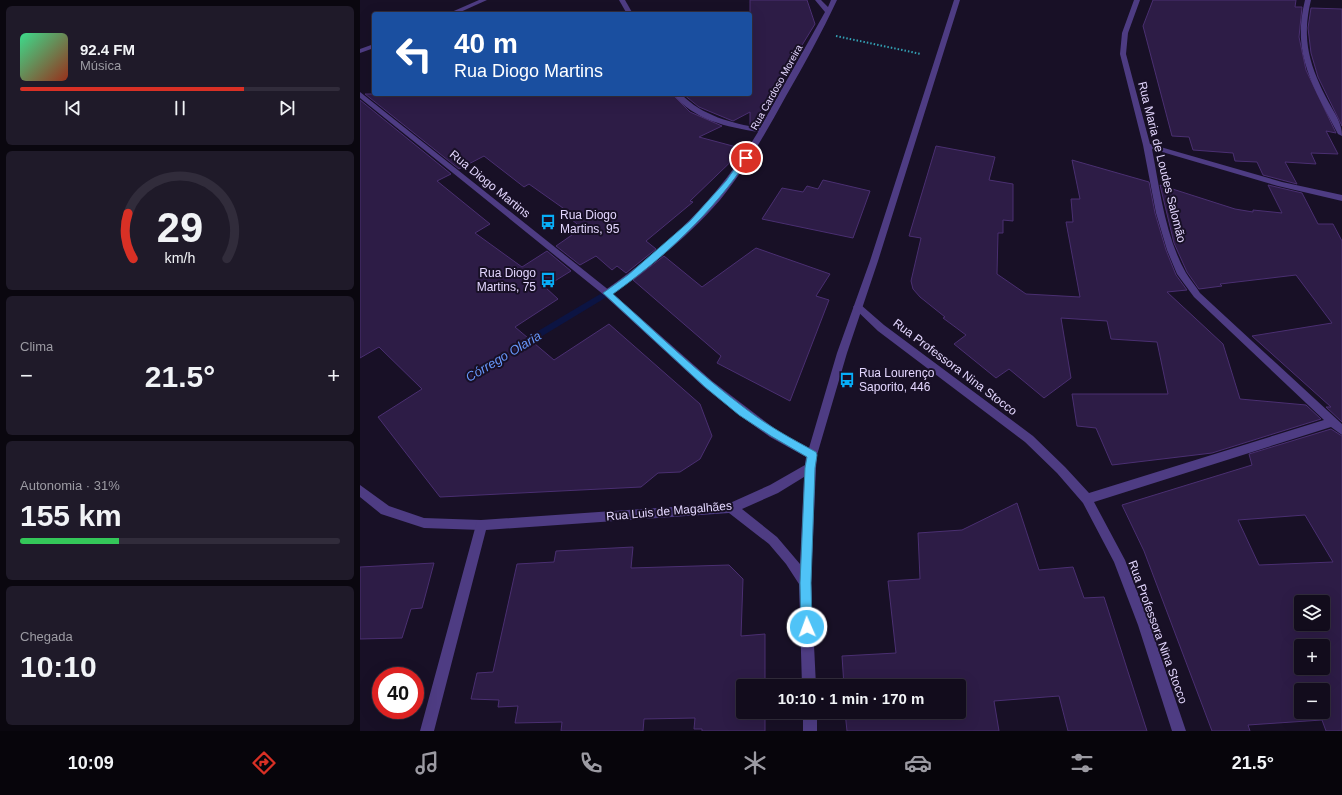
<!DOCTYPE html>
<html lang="pt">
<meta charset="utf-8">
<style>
body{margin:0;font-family:Arial,sans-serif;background:#1f1a29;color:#f1f3f6;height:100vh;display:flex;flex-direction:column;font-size:15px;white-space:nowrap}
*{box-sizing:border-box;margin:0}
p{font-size:13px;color:#9c9ba3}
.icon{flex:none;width:22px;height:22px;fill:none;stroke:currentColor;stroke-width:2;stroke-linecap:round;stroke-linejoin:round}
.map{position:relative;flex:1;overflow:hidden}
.panel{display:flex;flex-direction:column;gap:6px;padding:6px;background:#0a070f;width:360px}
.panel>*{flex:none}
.hud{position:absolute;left:12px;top:12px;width:380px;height:84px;border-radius:4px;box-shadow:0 4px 16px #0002,0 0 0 1px #312c3b;background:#1a4fa0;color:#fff;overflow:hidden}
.fabs{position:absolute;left:934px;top:595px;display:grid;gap:8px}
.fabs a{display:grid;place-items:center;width:36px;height:36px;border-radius:4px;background:#120c1c;box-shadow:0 4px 16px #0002,0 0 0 1px #312c3b;font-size:20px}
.speed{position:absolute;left:12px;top:667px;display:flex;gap:8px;font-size:20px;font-weight:700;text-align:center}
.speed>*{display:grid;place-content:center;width:52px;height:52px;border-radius:50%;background:#120c1c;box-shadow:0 4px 16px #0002,0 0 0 1px #312c3b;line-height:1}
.speed .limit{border:6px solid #d22;background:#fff;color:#111}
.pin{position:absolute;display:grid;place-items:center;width:34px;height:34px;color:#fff;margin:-17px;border:2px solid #fff;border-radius:50%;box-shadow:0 1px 4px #0007}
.me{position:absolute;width:44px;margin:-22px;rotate:358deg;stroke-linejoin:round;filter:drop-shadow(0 0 3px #0008)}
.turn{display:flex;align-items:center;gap:14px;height:84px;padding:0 16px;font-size:18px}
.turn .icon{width:52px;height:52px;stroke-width:2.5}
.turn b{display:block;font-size:28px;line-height:34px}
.big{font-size:30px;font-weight:700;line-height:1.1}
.panel .tile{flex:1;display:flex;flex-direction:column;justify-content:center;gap:6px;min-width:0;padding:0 14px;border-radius:6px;background:#1f1a29}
.panel .dial{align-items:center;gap:0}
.dial svg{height:104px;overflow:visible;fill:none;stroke:#312c3b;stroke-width:7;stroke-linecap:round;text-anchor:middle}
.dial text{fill:#f1f3f6;stroke:none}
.song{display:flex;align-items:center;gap:12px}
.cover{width:48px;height:48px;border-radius:6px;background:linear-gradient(135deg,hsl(150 70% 55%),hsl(10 70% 35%))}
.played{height:4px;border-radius:2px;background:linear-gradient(90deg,#d93025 70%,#312c3b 70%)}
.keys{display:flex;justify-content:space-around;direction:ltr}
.heat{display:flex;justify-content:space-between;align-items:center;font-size:22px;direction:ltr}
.charge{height:6px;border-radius:3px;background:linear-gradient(90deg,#34c759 31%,#312c3b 0)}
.trip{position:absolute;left:376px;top:679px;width:230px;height:40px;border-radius:4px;background:#120c1c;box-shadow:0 4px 16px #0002,0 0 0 1px #312c3b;font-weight:700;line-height:40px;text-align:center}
.dock{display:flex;height:64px;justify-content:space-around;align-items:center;background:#07050b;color:#9c9ba3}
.dock .icon{width:28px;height:28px}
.dock .on{color:#d93025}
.dock b{font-size:18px;color:#f1f3f6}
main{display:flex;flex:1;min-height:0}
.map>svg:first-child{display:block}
</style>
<main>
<section class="panel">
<div class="tile">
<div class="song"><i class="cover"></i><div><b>92.4 FM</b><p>Música</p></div></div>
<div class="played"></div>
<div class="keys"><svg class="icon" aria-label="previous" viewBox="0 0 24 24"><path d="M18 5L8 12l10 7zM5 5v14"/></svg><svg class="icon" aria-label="pause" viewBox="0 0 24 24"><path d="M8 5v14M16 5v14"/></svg><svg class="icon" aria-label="next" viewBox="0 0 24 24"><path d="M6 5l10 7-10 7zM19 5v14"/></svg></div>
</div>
<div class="tile dial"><svg viewBox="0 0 100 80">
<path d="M14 69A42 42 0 1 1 86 69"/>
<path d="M14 69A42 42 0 0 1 10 34" stroke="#d93025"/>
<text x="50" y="56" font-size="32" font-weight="700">29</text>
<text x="50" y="72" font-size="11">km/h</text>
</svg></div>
<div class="tile"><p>Clima</p>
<div class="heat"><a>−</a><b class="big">21.5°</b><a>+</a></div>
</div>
<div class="tile"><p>Autonomia · 31%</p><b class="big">155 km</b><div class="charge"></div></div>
<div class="tile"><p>Chegada</p><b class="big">10:10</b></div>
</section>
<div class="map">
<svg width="982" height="731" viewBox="0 0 982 731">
<rect width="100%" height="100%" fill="#181026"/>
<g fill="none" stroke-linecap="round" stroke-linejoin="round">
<path fill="#0c1443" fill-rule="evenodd" d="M247,290L250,291L251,293L250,295L164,347H158L157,345L158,343Z"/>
</g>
<g fill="#2d1c46" stroke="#4a2f71" fill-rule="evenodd">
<path d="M390,0H447L455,24L412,94H417L413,101L404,105L392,125H390V112L373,121L368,119L339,107L323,94H390Z"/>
<path d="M793,0H936L935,7H942L939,37L946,70L976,133L966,131L978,154L951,153L956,164L925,162L937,184L903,175L897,162L875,161L873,153L833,150L829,137L812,136L783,26Z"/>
<path d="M951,8L982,9V126L958,77L951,53L948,28Z"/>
<path d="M5,94H312L330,112L362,126L339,137L384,149L330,201L333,202L286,241L296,249L266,273L257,266L252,270L236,256L220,265L196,246L222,228L206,215L210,213L169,184L164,187L124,156L99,169Z"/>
<path d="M0,100L91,174L77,181L130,224L115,233L162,267L187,251L211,271L185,287L198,299L155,327L194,360L249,324L340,404L352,436L340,459L320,472L298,473L281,487L80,497L18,417L62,389L19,347L0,358Z"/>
<path d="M576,146L635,157L629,180L653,184V221L643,220V233H638L637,274L666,294L720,297L706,222H713L711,199H720L712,160L789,182L795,213L806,250L816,275L827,290L807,292L863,344L880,399L946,405L961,419L852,453L752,465L736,428L717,426L712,394H808L797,342L751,339L747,321L701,318L711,378L684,398L649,369L636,378L594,344L606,335L583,318L585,317L560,297L553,289L551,281L561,238L549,236Z"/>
<path d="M463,180L510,191L493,238L402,219L422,188L443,192L447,186L458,189Z"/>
<path d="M800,185L875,209L893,212V210L922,213L908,185L942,193L958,224H973L982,241V422L966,407H971L892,336L972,323L936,275L860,284L862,286L839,289L827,272L814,243Z"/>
<path d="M396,248L470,274L456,296L469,300L430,401L357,363L361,356L273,280L304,256L342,287Z"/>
<path d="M971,429L982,436V731H966L962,720L888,725L890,731H852L784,551L762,505L892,465L889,454ZM945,515L973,562L899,565L878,520ZM941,602H963V624H941ZM941,646H963V668H941ZM941,690H963V712H941Z"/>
<path d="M657,503L679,570L713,567L724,598L744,597L787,731H708L699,696L634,701L639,731H487L485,712H599V686H484L482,656L536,653L528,581L560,579L558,533L602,530Z"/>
<path d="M273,547L271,568L369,565L383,579L381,636L405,634V686H383V712H405V731H342V729H334L335,718L284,719L283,731H201L202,722L155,723L158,706L138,707L139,700L111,699L117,673L133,672L157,564L194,562L196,551Z"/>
<path d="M74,563L62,608L51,609L42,638L0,639V567Z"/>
</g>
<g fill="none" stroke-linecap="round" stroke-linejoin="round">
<path stroke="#33a1b4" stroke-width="2" stroke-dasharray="1.5 2" stroke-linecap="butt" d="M476,36L561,54"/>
<g fill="#4e3c83" fill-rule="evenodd">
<path d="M119,0H127L96,14H87Z"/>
<path d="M259,0H265L273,14H267Z"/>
<path d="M455,0H461L468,7L471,0H477C462,32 444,65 426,96C406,132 387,167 360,200C328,237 290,267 250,295H244L242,293L244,291C310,244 355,202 398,132C367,127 334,120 313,94H321C343,116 371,123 400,128L465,12Z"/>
<path d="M774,0H780L768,33L766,54L790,144L922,182L982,195V201L918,186L792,149C800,190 805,236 826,273C830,280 836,286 840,293L982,424V435L971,427L734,502L765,560L790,625L826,731H812L778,625L754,562L723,503L697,473L665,442L518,331L493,307L495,305H501L524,325L673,436L705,467L729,493L964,420L834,297L817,274L807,250L796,213L783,145L760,54L762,33Z"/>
<path d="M945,0H951C941,40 950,67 969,103C975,114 982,123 982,136L978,134C954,88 931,54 945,0Z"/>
<path d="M14,44V48L0,53V49Z"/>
<path d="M0,485L29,506L64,518L121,520L125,521L127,525L125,529L121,530L64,528L21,514L0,497Z"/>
</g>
<g fill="#4e3c83" fill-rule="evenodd">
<path d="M594,0H600L518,261L487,353L457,455L456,468L451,583L456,686H442L439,584L426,564L409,544L369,513L126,530L74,731H60L117,521L121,520L370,503L410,485L445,465L446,457L410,437L379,415L344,387L244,295L0,98V92L250,291L352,381L418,431L449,448L477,353L510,261ZM444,477L440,564L417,537L382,509L418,493Z"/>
<rect x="443" y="712" width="14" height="19"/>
</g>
</g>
<path fill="#4fc3f7" stroke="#337fa1" d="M383,157L389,158C353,212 305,257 253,294C297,333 339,374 386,409C408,426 432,439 456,452L457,455L455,468L451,583L452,627L451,631L447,633L443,631L441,627L440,583L445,468L447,457L411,436L379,415L345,387L243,293L268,275L330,221L366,181Z"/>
<defs>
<symbol id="bus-bare" viewBox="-9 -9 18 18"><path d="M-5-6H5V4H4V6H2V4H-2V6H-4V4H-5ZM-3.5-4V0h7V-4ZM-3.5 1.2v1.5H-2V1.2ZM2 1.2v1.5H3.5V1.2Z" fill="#07aef8" stroke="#181026" stroke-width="2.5" paint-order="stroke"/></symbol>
</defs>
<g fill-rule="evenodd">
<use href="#bus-bare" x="177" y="211" width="22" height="22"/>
<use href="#bus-bare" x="177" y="269" width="22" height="22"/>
<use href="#bus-bare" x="476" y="369" width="22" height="22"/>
</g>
<g text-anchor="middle" stroke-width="4" stroke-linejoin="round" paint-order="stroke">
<g font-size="10" fill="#e3d6fe" stroke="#181026">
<text transform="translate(416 87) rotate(-61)" y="4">Rua Cardoso Moreira</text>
</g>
<g font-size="12" fill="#e3d6fe" stroke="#181026">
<text transform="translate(802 162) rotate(76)" y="4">Rua Maria de Loudes Salomão</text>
<text transform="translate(130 184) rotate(39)" y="4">Rua Diogo Martins</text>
<text transform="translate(595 367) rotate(37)" y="4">Rua Professora Nina Stocco</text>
<text transform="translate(309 511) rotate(-5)" y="4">Rua Luis de Magalhães</text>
<text transform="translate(798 632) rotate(70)" y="4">Rua Professora Nina Stocco</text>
</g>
<g font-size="12" fill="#e3d6fe" stroke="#181026" text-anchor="start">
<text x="200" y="219">Rua Diogo<tspan x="200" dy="14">Martins, 95</tspan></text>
<text x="176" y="277" text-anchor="end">Rua Diogo<tspan x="176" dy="14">Martins, 75</tspan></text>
<text x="499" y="377">Rua Lourenço<tspan x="499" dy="14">Saporito, 446</tspan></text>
</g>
<g font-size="13" font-style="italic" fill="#6797fb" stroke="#181026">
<text transform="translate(143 356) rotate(-31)" y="5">Córrego Olaria</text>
</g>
</g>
</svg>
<div class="fabs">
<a><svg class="icon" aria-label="layers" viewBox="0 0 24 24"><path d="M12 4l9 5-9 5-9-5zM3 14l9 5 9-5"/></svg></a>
<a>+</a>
<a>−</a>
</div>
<div class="speed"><div class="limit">40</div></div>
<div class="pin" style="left:386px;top:158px;background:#d93025"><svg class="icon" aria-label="arrive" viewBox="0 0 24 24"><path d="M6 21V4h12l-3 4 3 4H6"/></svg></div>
<svg class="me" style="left:447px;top:627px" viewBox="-20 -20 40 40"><circle r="17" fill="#4fc3f7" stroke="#fff" stroke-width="3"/><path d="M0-11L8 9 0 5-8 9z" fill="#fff"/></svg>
<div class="trip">10:10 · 1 min · 170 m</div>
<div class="hud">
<div class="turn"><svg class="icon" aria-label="left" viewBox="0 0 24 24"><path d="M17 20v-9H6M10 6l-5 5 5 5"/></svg><div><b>40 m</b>Rua Diogo Martins</div></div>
</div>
</div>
</main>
<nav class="dock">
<b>10:09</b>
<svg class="icon on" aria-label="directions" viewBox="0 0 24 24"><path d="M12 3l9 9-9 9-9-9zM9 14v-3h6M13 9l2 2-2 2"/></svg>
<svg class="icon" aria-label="music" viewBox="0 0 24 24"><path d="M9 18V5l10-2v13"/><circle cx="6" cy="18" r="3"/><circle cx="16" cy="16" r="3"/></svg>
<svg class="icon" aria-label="phone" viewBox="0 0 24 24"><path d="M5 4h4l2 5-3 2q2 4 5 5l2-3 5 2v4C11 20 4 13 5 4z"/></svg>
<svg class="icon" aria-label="climate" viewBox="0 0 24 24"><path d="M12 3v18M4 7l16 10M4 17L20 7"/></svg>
<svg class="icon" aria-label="car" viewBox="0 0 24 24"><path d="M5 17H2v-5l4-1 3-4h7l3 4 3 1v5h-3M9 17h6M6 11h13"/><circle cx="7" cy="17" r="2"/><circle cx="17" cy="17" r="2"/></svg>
<svg class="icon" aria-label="filters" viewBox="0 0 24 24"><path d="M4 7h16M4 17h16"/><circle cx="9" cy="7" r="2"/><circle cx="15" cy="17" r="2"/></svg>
<b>21.5°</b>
</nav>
